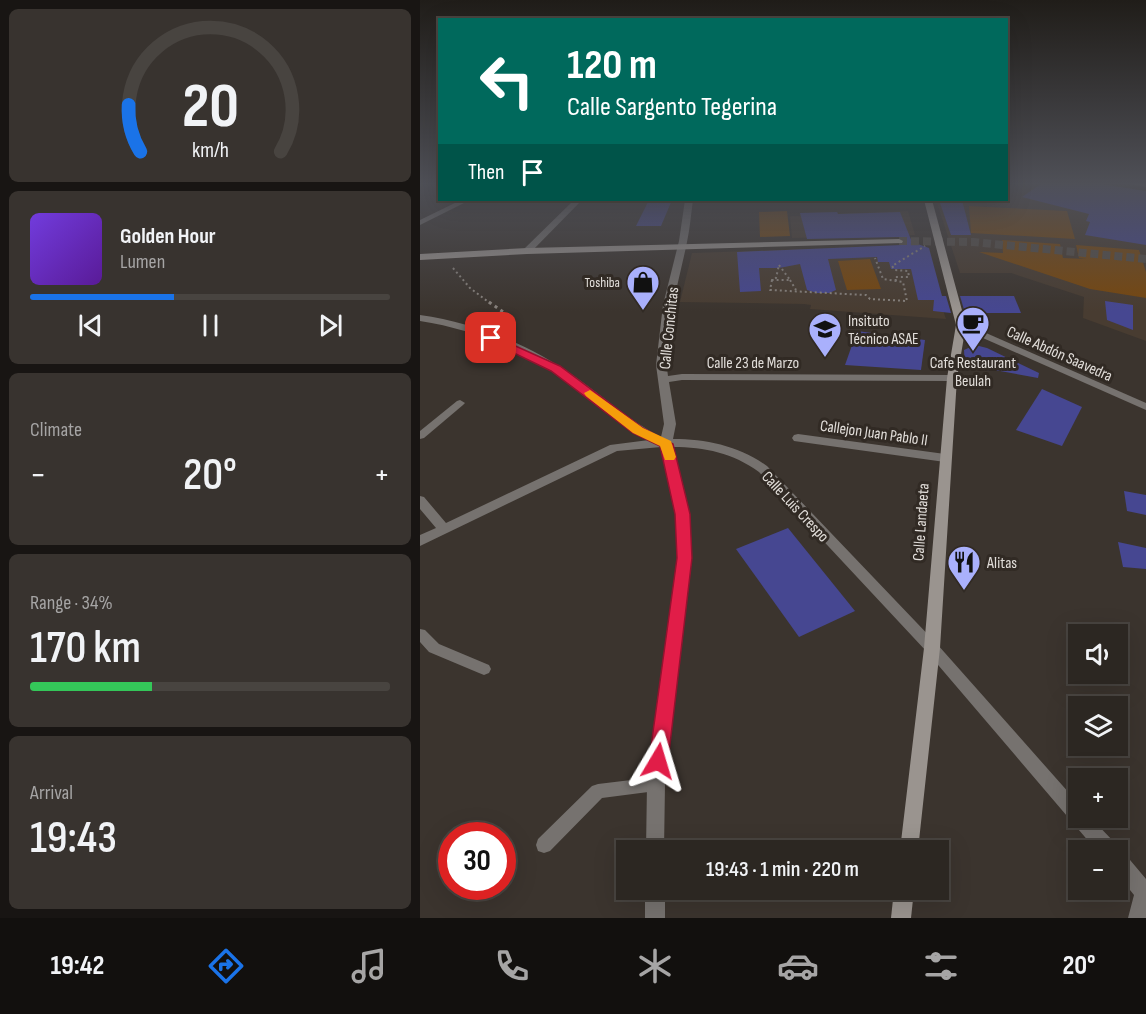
<!DOCTYPE html>
<meta charset="utf-8">
<style>
body{margin:0;font-family:"Sofia Sans Condensed",sans-serif;background:#38332f;color:#f1f3f6;height:100vh;display:flex;flex-direction:column;font-size:22px;white-space:nowrap}
*{box-sizing:border-box;margin:0}
p{font-size:20px;color:#a6a5a5}
.icon{flex:none;width:33px;height:33px;fill:none;stroke:currentColor;stroke-width:2;stroke-linecap:round;stroke-linejoin:round}
.map{position:relative;flex:1;overflow:hidden}
.sheet{display:flex;flex-direction:column;gap:9px;padding:9px;background:#181513;width:420px}
.sheet>*{flex:none}
.guide{position:absolute;left:18px;top:18px;width:570px;height:183px;border-radius:0px;box-shadow:0 6px 24px #0002,0 0 0 2px #484440;background:#00695c;color:#fff;overflow:hidden}
.controls{position:absolute;left:648px;top:624px;display:grid;gap:12px}
.controls a{display:grid;place-items:center;width:60px;height:60px;border-radius:0px;background:#2c2722;box-shadow:0 6px 24px #0002,0 0 0 2px #484440;font-size:30px}
.speed{position:absolute;left:18px;top:822px;display:flex;gap:12px;font-size:30px;font-weight:700;text-align:center}
.speed>*{display:grid;place-content:center;width:78px;height:78px;border-radius:50%;background:#2c2722;box-shadow:0 6px 24px #0002,0 0 0 2px #484440;line-height:1}
.speed .limit{border:9px solid #d22;background:#fff;color:#111}
.pin{position:absolute;display:grid;place-items:center;width:51px;height:51px;color:#fff;margin:-26px;border-radius:12px;box-shadow:0 3px 9px #0006}
.me{position:absolute;width:66px;margin:-33px;rotate:7deg;stroke-linejoin:round;filter:drop-shadow(0 0 4px #0008)}
.turn{display:flex;align-items:center;gap:21px;height:126px;padding:0 30px;font-size:27px}
.turn .icon{width:78px;height:78px;stroke-width:2.5}
.turn b{display:block;font-size:42px;line-height:51px}
.then{display:flex;align-items:center;height:57px;padding:0 30px;background:#0003;gap:12px;font-size:22px}
.big{font-size:45px;font-weight:600;line-height:1.1}
.sheet .widget{flex:1;display:flex;flex-direction:column;justify-content:center;gap:9px;min-width:0;padding:0 21px;border-radius:9px;background:#38332f}
.sheet .dial{align-items:center;gap:0}
.dial svg{height:156px;overflow:visible;fill:none;stroke:#484440;stroke-width:7;stroke-linecap:round;text-anchor:middle}
.dial text{fill:#f1f3f6;stroke:none}
.song{display:flex;align-items:center;gap:18px}
.cover{width:72px;height:72px;border-radius:9px;background:linear-gradient(135deg,hsl(260 70% 55%),hsl(270 70% 35%))}
.played{height:6px;border-radius:3px;background:linear-gradient(90deg,#1a73e8 40%,#484440 40%)}
.keys{display:flex;justify-content:space-around;direction:ltr}
.heat{display:flex;justify-content:space-between;align-items:center;font-size:33px;direction:ltr}
.charge{height:9px;border-radius:4px;background:linear-gradient(90deg,#34c759 34%,#484440 0)}
.trip{position:absolute;left:196px;top:840px;width:333px;height:60px;border-radius:0px;background:#2c2722;box-shadow:0 6px 24px #0002,0 0 0 2px #484440;font-weight:600;line-height:60px;text-align:center}
.tab-bar{display:flex;height:96px;justify-content:space-around;align-items:center;background:#12100e;color:#a6a5a5}
.tab-bar .icon{width:42px;height:42px}
.tab-bar .active{color:#1a73e8}
.tab-bar b{font-size:27px;color:#f1f3f6}
main{display:flex;flex:1;min-height:0}
.map>svg:first-child{display:block}
</style>
<main>
<section class="sheet">
<div class="widget dial"><svg viewBox="0 0 100 80">
<path d="M14 69A42 42 0 1 1 86 69"/>
<path d="M14 69A42 42 0 0 1 8 45" stroke="#1a73e8"/>
<text x="50" y="56" font-size="32" font-weight="700">20</text>
<text x="50" y="72" font-size="11">km/h</text>
</svg></div>
<div class="widget">
<div class="song"><i class="cover"></i><div><b>Golden Hour</b><p>Lumen</p></div></div>
<div class="played"></div>
<div class="keys"><svg class="icon" aria-label="previous" viewBox="0 0 24 24"><path d="M18 5L8 12l10 7zM5 5v14"/></svg><svg class="icon" aria-label="pause" viewBox="0 0 24 24"><path d="M8 5v14M16 5v14"/></svg><svg class="icon" aria-label="next" viewBox="0 0 24 24"><path d="M6 5l10 7-10 7zM19 5v14"/></svg></div>
</div>
<div class="widget"><p>Climate</p>
<div class="heat"><a>−</a><b class="big">20°</b><a>+</a></div>
</div>
<div class="widget"><p>Range · 34%</p><b class="big">170 km</b><div class="charge"></div></div>
<div class="widget"><p>Arrival</p><b class="big">19:43</b></div>
</section>
<div class="map">
<svg width="726" height="918" viewBox="0 0 726 918">
<rect width="100%" height="100%" fill="#3b342e"/>
<g fill="#483c31">
<path d="M587,183H676L726,192V341L663,318L664,297L591,273H540L516,200H586Z"/>
<path d="M488,211L495,235L372,238L370,216H380V213L417,212L418,214Z"/>
<path d="M501,245L526,319L390,309L391,305L384,304L260,302L272,253Z"/>
</g>
<g fill="#77470e">
<path d="M549,206L647,211L655,239L551,233Z"/>
<path d="M367,211L370,236L340,237L339,212Z"/>
<path d="M582,240L640,244L643,258L666,259L659,258L656,245L719,250L726,272V298L670,289L559,252L583,253Z"/>
<path d="M450,259L461,289L427,290L418,261Z"/>
</g>
<g fill="#464791">
<path d="M622,183H674L726,191V245L665,235L670,222L666,221L669,214L602,197Z"/>
<path d="M229,200H252L241,226H216Z"/>
<path d="M519,200H542L551,235H531Z"/>
<path d="M417,212L418,214L480,212L492,242L509,248L522,296H526L531,313L513,311L514,300H498L491,269H471L469,262H458L457,257L408,259L416,290L409,293H397L387,290L380,264L359,268H339L341,291L320,292L317,252L482,245L485,242L479,237L387,239L380,213Z"/>
<path d="M540,296H594L601,313H545Z"/>
<path d="M685,301L713,305V330L687,320Z"/>
<path d="M437,331L505,340L501,370L425,365Z"/>
<path d="M555,345L567,348L619,373L618,378L580,371L545,369L544,350Z"/>
<path d="M622,389L662,407L642,446L596,430Z"/>
<path d="M704,491L726,495V515L707,511Z"/>
<path d="M368,528L435,611L379,637L316,549Z"/>
<path d="M698,542L726,548V569L703,567Z"/>
</g>
<g fill="none" stroke-linecap="round" stroke-linejoin="round">
<path stroke="#544e48" stroke-width="8" stroke-dasharray="8 4" stroke-linecap="butt" d="M479,241L553,242L726,259"/>
<g stroke="#88827d" stroke-width="2" stroke-dasharray="2 3" stroke-linecap="butt">
<path d="M359,265L370,280H352L356,278Z"/>
<path d="M33,268L50,288L71,304"/>
<path d="M352,280L350,290L446,295L450,299L487,301L483,282L463,279L455,258"/>
<path d="M370,280L376,290"/>
<path d="M476,281L475,277H489L488,271L475,270L472,266L505,246"/>
</g>
<path stroke="#88827d" stroke-width="3" stroke-dasharray="3 4" stroke-linecap="butt" d="M69,302L86,314"/>
<g fill="#76726f" fill-rule="evenodd">
<path d="M40,400L45,403L43,405L4,438L0,439V431L37,401Z"/>
<path d="M0,629L5,630L19,644L69,665L71,669L69,673L64,675L59,673L9,652L0,642Z"/>
<path d="M236,777L241,779L244,784L241,789L236,791L182,798L130,851L124,853L118,851L116,845L118,839L172,786L178,784Z"/>
</g>
<g fill="#76726f" fill-rule="evenodd">
<path d="M704,183H726V187Z"/>
<path d="M41,200H50L0,225V220Z"/>
<path d="M154,200H162L110,253H104V249Z"/>
<path d="M265,200H273C271,214 270,228 267,242C259,282 242,336 248,376L262,374L532,375L537,378L532,381L262,380L249,382L256,424L253,439C287,439 319,446 347,466L517,644L658,803V818H671L695,843L697,850H676L507,652L339,472C313,453 285,447 253,447L269,514L272,558L245,784L244,850H226L227,784L258,558L257,514L241,447L197,451L0,546V535L16,528L0,509V496L4,497L26,523L190,445L229,440C199,424 175,401 147,381C104,350 52,329 0,321V315C55,323 109,344 154,376C183,396 209,421 241,437L244,424L236,365L243,305L259,241Z"/>
<path d="M541,322L726,403V410L538,327L536,325Z"/>
<path d="M378,434L525,454L531,458L525,462L374,441L372,438L374,435Z"/>
<path d="M698,851L705,854L726,879V918H708L714,895L698,875Z"/>
<rect x="225" y="890" width="20" height="28"/>
</g>
<g fill="#9a948f" fill-rule="evenodd">
<path d="M504,200H512L546,325L537,378L520,648L498,850H480L504,648L527,378L536,325Z"/>
<path d="M479,239L483,241L482,243L107,254L0,260V254L107,248Z"/>
<path d="M474,890H494L491,918H471Z"/>
</g>
</g>
<linearGradient id="sky" x2="0" y2="1"><stop stop-color="#201d19"/><stop offset="0.59" stop-color="#4f5057"/><stop offset="1" stop-color="#4f5057" stop-opacity="0"/></linearGradient>
<rect width="726" height="311" fill="url(#sky)"/>
<path fill="#e11d48" stroke="#92132f" stroke-width="1.5" d="M71,335L140,366L223,428L253,444L270,514L272,558L248,761L245,768L238,771L232,768L229,761L257,558L255,514L240,446L213,433L131,371L67,340V336Z"/>
<path fill="#f59e0b" d="M170,390L223,428L251,441L256,457L254,460H245L240,446L213,433L166,396L164,393Z"/>
<defs>
<symbol id="shop-pin" viewBox="-11 -11 22 30"><path d="M0 17L-7.5 6A9.5 9.5 0 1 1 7.5 6Z" fill="#a9b0fc" stroke="#312a24"/><path d="M-5-2.5h2.3a2.7 3.5 0 0 1 5.4 0H5L5.5 6h-11ZM-1.5-2.5h3a1.5 2.3 0 0 0-3 0Z" fill="#111"/></symbol>
<symbol id="cafe-pin" viewBox="-11 -11 22 30"><path d="M0 17L-7.5 6A9.5 9.5 0 1 1 7.5 6Z" fill="#a9b0fc" stroke="#312a24"/><path d="M-5.5-4.5H6V0H3Q3 3.5 0 3.5H-2.5Q-5.5 3.5-5.5 0ZM3-3.2v2h1.7v-2ZM-6 4.5H4V6H-6Z" fill="#111"/></symbol>
<symbol id="university-pin" viewBox="-11 -11 22 30"><path d="M0 17L-7.5 6A9.5 9.5 0 1 1 7.5 6Z" fill="#a9b0fc" stroke="#312a24"/><path d="M0-5L7-2L0 1L-7-2ZM-4 1L0 2.5L4 1V4Q0 6-4 4Z" fill="#111"/></symbol>
<symbol id="restaurant-pin" viewBox="-11 -11 22 30"><path d="M0 17L-7.5 6A9.5 9.5 0 1 1 7.5 6Z" fill="#a9b0fc" stroke="#312a24"/><path d="M-5-6h1v4h1v-4h1v4h1v-4h1v5L-1.5 .5V6h-2V.5L-5-1ZM5-6V6H3V1.5H1.5Q1.5-4 5-6Z" fill="#111"/></symbol>
</defs>
<g fill-rule="evenodd">
<use href="#shop-pin" x="204" y="263" width="38" height="52"/>
<use href="#cafe-pin" x="534" y="304" width="38" height="52"/>
<use href="#university-pin" x="386" y="310" width="38" height="52"/>
<use href="#restaurant-pin" x="525" y="543" width="38" height="52"/>
</g>
<g text-anchor="middle" stroke-width="6" stroke-linejoin="round" paint-order="stroke">
<g font-size="14" fill="#e2deda" stroke="#312a24" text-anchor="end">
<text x="200" y="287">Toshiba</text>
</g>
<g font-size="16" fill="#e2deda" stroke="#312a24" text-anchor="start">
<text x="428" y="326">Insituto<tspan x="428" dy="18">Técnico ASAE</tspan></text>
<text x="553" y="368" text-anchor="middle">Cafe Restaurant<tspan x="553" dy="18">Beulah</tspan></text>
<text x="567" y="568">Alitas</text>
</g>
<g font-size="16" fill="#e2deda" stroke="#312a24">
<text transform="translate(248 328) rotate(-84)" y="6">Calle Conchitas</text>
<text transform="translate(640 353) rotate(24)" y="6">Calle Abdón Saavedra</text>
<text x="333" y="368">Calle 23 de Marzo</text>
<text transform="translate(454 432) rotate(8)" y="6">Callejon Juan Pablo II</text>
<text transform="translate(376 506) rotate(47)" y="6">Calle Luis Crespo</text>
<text transform="translate(500 522) rotate(-86)" y="6">Calle Landaeta</text>
</g>
</g>
</svg>
<div class="controls">
<a><svg class="icon" aria-label="sound" viewBox="0 0 24 24"><path d="M4 9h4l5-4v14l-5-4H4zM17 9q2 3 0 6"/></svg></a>
<a><svg class="icon" aria-label="layers" viewBox="0 0 24 24"><path d="M12 4l9 5-9 5-9-5zM3 14l9 5 9-5"/></svg></a>
<a>+</a>
<a>−</a>
</div>
<div class="speed"><div class="limit">30</div></div>
<div class="pin" style="left:71px;top:338px;background:#d93025"><svg class="icon" aria-label="arrive" viewBox="0 0 24 24"><path d="M6 21V4h12l-3 4 3 4H6"/></svg></div>
<svg class="me" style="left:238px;top:761px" viewBox="-20 -20 40 40"><path d="M0-17L14 15 0 8-14 15z" fill="#e11d48" stroke="#fff" stroke-width="4"/></svg>
<div class="trip">19:43 · 1 min · 220 m</div>
<div class="guide">
<div class="turn"><svg class="icon" aria-label="left" viewBox="0 0 24 24"><path d="M17 20v-9H6M10 6l-5 5 5 5"/></svg><div><b>120 m</b>Calle Sargento Tegerina</div></div>
<div class="then">Then<svg class="icon" aria-label="arrive" viewBox="0 0 24 24"><path d="M6 21V4h12l-3 4 3 4H6"/></svg></div>
</div>
</div>
</main>
<nav class="tab-bar">
<b>19:42</b>
<svg class="icon active" aria-label="directions" viewBox="0 0 24 24"><path d="M12 3l9 9-9 9-9-9zM9 14v-3h6M13 9l2 2-2 2"/></svg>
<svg class="icon" aria-label="music" viewBox="0 0 24 24"><path d="M9 18V5l10-2v13"/><circle cx="6" cy="18" r="3"/><circle cx="16" cy="16" r="3"/></svg>
<svg class="icon" aria-label="phone" viewBox="0 0 24 24"><path d="M5 4h4l2 5-3 2q2 4 5 5l2-3 5 2v4C11 20 4 13 5 4z"/></svg>
<svg class="icon" aria-label="climate" viewBox="0 0 24 24"><path d="M12 3v18M4 7l16 10M4 17L20 7"/></svg>
<svg class="icon" aria-label="car" viewBox="0 0 24 24"><path d="M5 17H2v-5l4-1 3-4h7l3 4 3 1v5h-3M9 17h6M6 11h13"/><circle cx="7" cy="17" r="2"/><circle cx="17" cy="17" r="2"/></svg>
<svg class="icon" aria-label="filters" viewBox="0 0 24 24"><path d="M4 7h16M4 17h16"/><circle cx="9" cy="7" r="2"/><circle cx="15" cy="17" r="2"/></svg>
<b>20°</b>
</nav>
